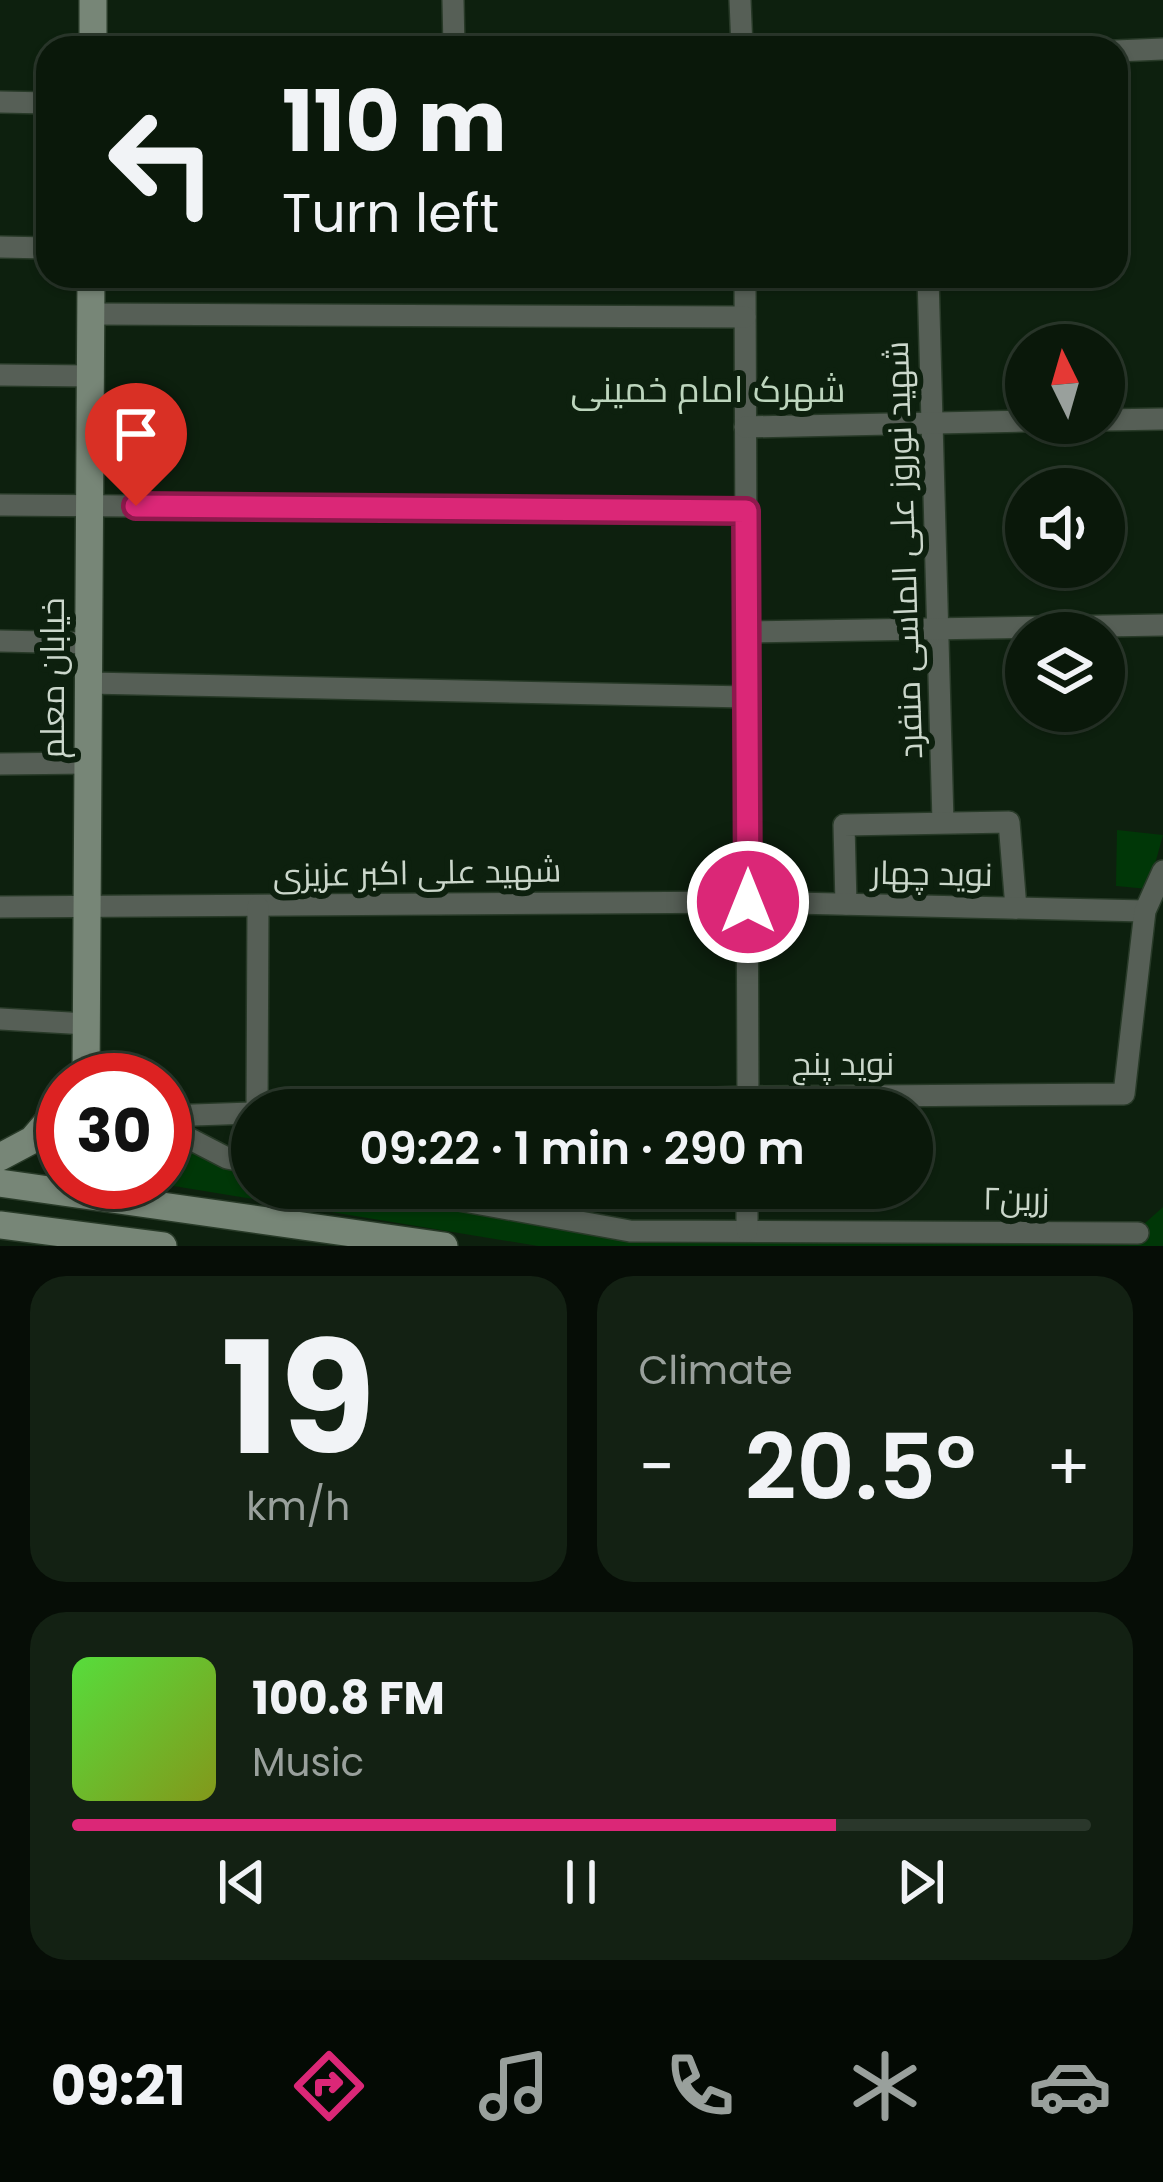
<!DOCTYPE html>
<meta charset="utf-8">
<style>
body{margin:0;font-family:Poppins,Cairo,sans-serif;background:#132113;color:#f1f3f6;height:100vh;display:flex;flex-direction:column;font-size:45px;white-space:nowrap}
*{box-sizing:border-box;margin:0}
p{font-size:39px;color:#99a09c}
.icon{flex:none;width:66px;height:66px;fill:none;stroke:currentColor;stroke-width:2;stroke-linecap:round;stroke-linejoin:round}
.map{position:relative;height:1246px;overflow:hidden}
.details{display:flex;flex-direction:column;gap:30px;padding:30px;background:#060d06;flex:1}
.details>*{flex:none}
.hud{position:absolute;left:36px;top:36px;width:1092px;height:252px;border-radius:36px;box-shadow:0 3px 9px #0004,0 0 0 3px #2a372b;background:#0a180a;color:#f1f3f6;overflow:hidden}
.needle{width:78px;rotate:355deg}
.buttons{position:absolute;left:1005px;top:324px;display:grid;gap:24px}
.buttons a{display:grid;place-items:center;width:120px;height:120px;border-radius:50%;background:#0a180a;box-shadow:0 3px 9px #0004,0 0 0 3px #2a372b;font-size:60px}
.speed{position:absolute;left:36px;top:1053px;display:flex;gap:24px;font-size:60px;font-weight:700;text-align:center}
.speed>*{display:grid;place-content:center;width:156px;height:156px;border-radius:50%;background:#0a180a;box-shadow:0 3px 9px #0004,0 0 0 3px #2a372b;line-height:1}
.speed .limit{border:18px solid #d22;background:#fff;color:#111}
.pin{position:absolute;display:grid;place-items:center;width:102px;height:102px;color:#fff;margin:-123px -51px;border-radius:50% 50% 50% 0;rotate:-45deg;box-shadow:0 0 12px #0007}
.pin .icon{rotate:45deg}
.me{position:absolute;width:132px;margin:-66px;rotate:0deg;stroke-linejoin:round;filter:drop-shadow(0 0 9px #0008)}
.turn{display:flex;align-items:center;gap:42px;height:252px;padding:0 48px;font-size:54px}
.turn .icon{width:156px;height:156px;stroke-width:2.5}
.turn b{display:block;font-size:84px;line-height:102px}
.big{font-size:90px;font-weight:600;line-height:1.1}
.details .card{flex:1;display:flex;flex-direction:column;justify-content:center;gap:18px;min-width:0;padding:0 42px;border-radius:36px;background:#132113}
.details .dial{align-items:center;gap:0}
.dial b{font-size:156px;line-height:1}
.song{display:flex;align-items:center;gap:36px}
.cover{width:144px;height:144px;border-radius:18px;background:linear-gradient(135deg,hsl(110 70% 55%),hsl(70 70% 35%))}
.played{height:12px;border-radius:6px;background:linear-gradient(90deg,#db2777 75%,#2a372b 75%)}
.keys{display:flex;justify-content:space-around;direction:ltr}
.heat{display:flex;justify-content:space-between;align-items:center;font-size:66px;direction:ltr}
.details .tiles{flex:1;display:grid;gap:30px;grid-template-columns:1fr 1fr}
.card:last-child{grid-column:span 2}
.trip{position:absolute;left:231px;top:1089px;width:702px;height:120px;border-radius:60px;background:#0a180a;box-shadow:0 3px 9px #0004,0 0 0 3px #2a372b;font-weight:600;line-height:120px;text-align:center}
.dock{display:flex;height:192px;justify-content:space-around;align-items:center;background:#040a04;color:#99a09c}
.dock .icon{width:84px;height:84px}
.dock .active{color:#db2777}
.dock b{font-size:54px;color:#f1f3f6}
.map>svg:first-child{display:block}
</style>
<div class="map">
<svg width="1163" height="1246" viewBox="0 0 1163 1246">
<rect width="100%" height="100%" fill="#0d200e"/>
<g fill="#003707">
<path d="M1117,830L1163,835L1148,889L1116,886Z"/>
<path d="M165,1139L252,1155V1188H443L627,1220L1144,1224L1163,1207V1246H538L149,1182H165Z"/>
</g>
<g fill="none" stroke-linecap="round" stroke-linejoin="round">
<defs>
<g id="street">
<path d="M453,0L454,48"/>
<path d="M740,0L742,48"/>
<path d="M1116,51L1163,49"/>
<path d="M0,102L48,103"/>
<path d="M0,247L48,248"/>
<path d="M745,276L748,1109"/>
<path d="M928,276L943,822"/>
<path d="M91,314L745,317"/>
<path d="M0,375L90,376"/>
<path d="M1104,420L1163,419"/>
<path d="M745,427L1026,421"/>
<path d="M0,505L746,511"/>
<path d="M746,632L1163,625"/>
<path d="M0,641L89,643"/>
<path d="M89,683L746,697"/>
<path d="M0,764L88,763"/>
<path d="M846,904L844,825L1009,822L1016,908"/>
<path d="M0,907L747,902L1145,911"/>
<path d="M0,1019L87,1024"/>
<path d="M257,1110L258,907"/>
<path d="M336,1110L748,1097L1124,1094L1145,911L1163,871"/>
<path d="M165,1116L252,1113"/>
<path d="M165,1126L227,1158L252,1163"/>
<path d="M393,1188L630,1231L1138,1233"/>
<path d="M747,1230V1188"/>
</g>
<g id="secondary">
<path d="M93,48V0"/>
<path d="M86,1080L91,276"/>
<path d="M0,1157L32,1140L63,1104"/>
<path d="M0,1183L444,1246"/>
<path d="M0,1225L163,1246"/>
</g>
</defs>
<use href="#street" stroke="#283a28" stroke-width="24"/>
<use href="#secondary" stroke="#283a28" stroke-width="30"/>
<use href="#street" stroke="#565f56" stroke-width="21"/>
<use href="#secondary" stroke="#778677" stroke-width="27"/>
</g>
<g fill="none" stroke-linecap="round" stroke-linejoin="round">
<defs>
<path id="route" d="M136,506L746,511L748,902"/>
</defs>
<use href="#route" stroke="#8e194d" stroke-width="30"/>
<use href="#route" stroke="#db2777" stroke-width="21"/>
</g>
<g text-anchor="middle" stroke-width="12" stroke-linejoin="round" paint-order="stroke">
<g font-size="33" fill="#cbd7cb" stroke="#0d200e">
<text transform="translate(903 550) rotate(-92)" y="12">شهید نوروز علی الماسی منفرد</text>
<text transform="translate(52 678) rotate(-90)" y="12">خیابان معلم</text>
<text transform="translate(417 872) rotate(-1)" y="12">شهید علی اکبر عزیزی</text>
<text transform="translate(932 873) rotate(1)" y="12">نوید چهار</text>
<text x="843" y="1075">نوید پنج</text>
<text transform="translate(1016 1198) rotate(1)" y="12">زرین۲</text>
</g>
<g font-size="36" fill="#bdd5bd" stroke="#0d200e">
<text x="708" y="402">شهرک امام خمینی</text>
</g>
</g>
</svg>
<div class="buttons">
<a><svg class="needle" viewBox="-14 -14 28 28"><path d="M0-13l5 13h-10z" fill="#e53935"/><path d="M0 13l5-13h-10z" fill="#99a09c"/></svg></a>
<a><svg class="icon" aria-label="sound" viewBox="0 0 24 24"><path d="M4 9h4l5-4v14l-5-4H4zM17 9q2 3 0 6"/></svg></a>
<a><svg class="icon" aria-label="layers" viewBox="0 0 24 24"><path d="M12 4l9 5-9 5-9-5zM3 14l9 5 9-5"/></svg></a>
</div>
<div class="speed"><div class="limit">30</div></div>
<div class="pin" style="left:136px;top:506px;background:#d93025"><svg class="icon" aria-label="arrive" viewBox="0 0 24 24"><path d="M6 21V4h12l-3 4 3 4H6"/></svg></div>
<svg class="me" style="left:748px;top:902px" viewBox="-20 -20 40 40"><circle r="17" fill="#db2777" stroke="#fff" stroke-width="3"/><path d="M0-11L8 9 0 5-8 9z" fill="#fff"/></svg>
<div class="trip">09:22 · 1 min · 290 m</div>
<div class="hud">
<div class="turn"><svg class="icon" aria-label="left" viewBox="0 0 24 24"><path d="M17 20v-9H6M10 6l-5 5 5 5"/></svg><div><b>110 m</b>Turn left</div></div>
</div>
</div>
<section class="details">
<div class="tiles">
<div class="card dial"><b>19</b><p>km/h</p></div>
<div class="card"><p>Climate</p>
<div class="heat"><a>−</a><b class="big">20.5°</b><a>+</a></div>
</div>
<div class="card">
<div class="song"><i class="cover"></i><div><b>100.8 FM</b><p>Music</p></div></div>
<div class="played"></div>
<div class="keys"><svg class="icon" aria-label="previous" viewBox="0 0 24 24"><path d="M18 5L8 12l10 7zM5 5v14"/></svg><svg class="icon" aria-label="pause" viewBox="0 0 24 24"><path d="M8 5v14M16 5v14"/></svg><svg class="icon" aria-label="next" viewBox="0 0 24 24"><path d="M6 5l10 7-10 7zM19 5v14"/></svg></div>
</div>
</div>
</section>
<nav class="dock">
<b>09:21</b>
<svg class="icon active" aria-label="directions" viewBox="0 0 24 24"><path d="M12 3l9 9-9 9-9-9zM9 14v-3h6M13 9l2 2-2 2"/></svg>
<svg class="icon" aria-label="music" viewBox="0 0 24 24"><path d="M9 18V5l10-2v13"/><circle cx="6" cy="18" r="3"/><circle cx="16" cy="16" r="3"/></svg>
<svg class="icon" aria-label="phone" viewBox="0 0 24 24"><path d="M5 4h4l2 5-3 2q2 4 5 5l2-3 5 2v4C11 20 4 13 5 4z"/></svg>
<svg class="icon" aria-label="climate" viewBox="0 0 24 24"><path d="M12 3v18M4 7l16 10M4 17L20 7"/></svg>
<svg class="icon" aria-label="car" viewBox="0 0 24 24"><path d="M5 17H2v-5l4-1 3-4h7l3 4 3 1v5h-3M9 17h6M6 11h13"/><circle cx="7" cy="17" r="2"/><circle cx="17" cy="17" r="2"/></svg>
</nav>
